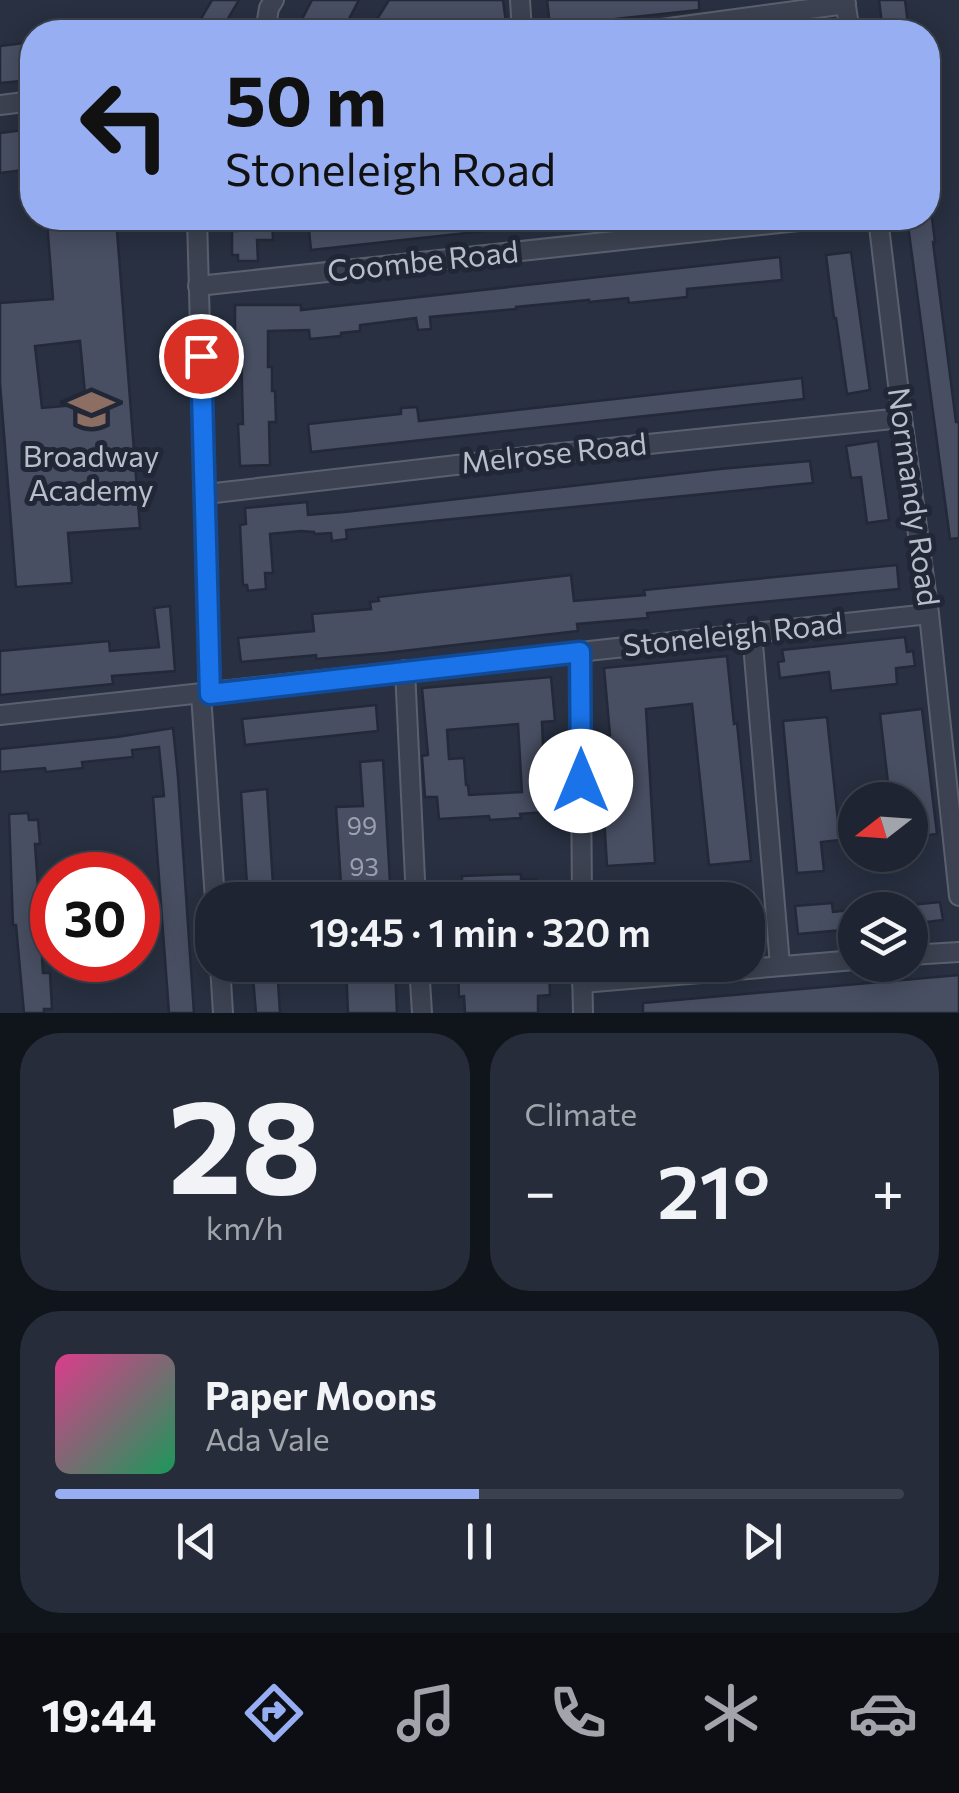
<!DOCTYPE html>
<meta charset="utf-8">
<style>
body{margin:0;font-family:Commissioner,sans-serif;background:#262c39;color:#f1f3f6;height:100vh;display:flex;flex-direction:column;font-size:38px;white-space:nowrap}
*{box-sizing:border-box;margin:0}
p{font-size:32px;color:#a1a4ab}
.icon{flex:none;width:55px;height:55px;fill:none;stroke:currentColor;stroke-width:2;stroke-linecap:round;stroke-linejoin:round}
.map{position:relative;height:1013px;overflow:hidden}
.drawer{display:flex;flex-direction:column;gap:20px;padding:20px;background:#10141b;flex:1}
.drawer>*{flex:none}
.top-card{position:absolute;left:20px;top:20px;width:920px;height:210px;border-radius:40px;box-shadow:0 5px 25px #0003,0 0 0 2px #3c414d;background:#97aff2;color:#111;overflow:hidden}
.needle{width:65px;rotate:253deg}
.tools{position:absolute;left:838px;top:782px;display:grid;gap:20px}
.tools a{display:grid;place-items:center;width:90px;height:90px;border-radius:50%;background:#1e2431;box-shadow:0 5px 25px #0003,0 0 0 2px #3c414d;font-size:50px}
.speed{position:absolute;left:30px;top:852px;display:flex;gap:20px;font-size:50px;font-weight:700;text-align:center}
.speed>*{display:grid;place-content:center;width:130px;height:130px;border-radius:50%;background:#1e2431;box-shadow:0 5px 25px #0003,0 0 0 2px #3c414d;line-height:1}
.speed .limit{border:15px solid #d22;background:#fff;color:#111}
.pin{position:absolute;display:grid;place-items:center;width:85px;height:85px;color:#fff;margin:-42px;border:5px solid #fff;border-radius:50%;box-shadow:0 2px 10px #0007}
.me{position:absolute;width:110px;margin:-55px;rotate:0deg;stroke-linejoin:round;filter:drop-shadow(0 0 8px #0008)}
.turn{display:flex;align-items:center;gap:35px;height:210px;padding:0 40px;font-size:45px}
.turn .icon{width:130px;height:130px;stroke-width:2.5}
.turn b{display:block;font-size:70px;line-height:85px}
.big{font-size:75px;font-weight:600;line-height:1.1}
.drawer .card{flex:1;display:flex;flex-direction:column;justify-content:center;gap:15px;min-width:0;padding:0 35px;border-radius:40px;background:#262c39}
.drawer .dial{align-items:center;gap:0}
.dial b{font-size:130px;line-height:1}
.song{display:flex;align-items:center;gap:30px}
.cover{width:120px;height:120px;border-radius:15px;background:linear-gradient(135deg,hsl(330 70% 55%),hsl(150 70% 35%))}
.played{height:10px;border-radius:5px;background:linear-gradient(90deg,#97aff2 50%,#3c414d 50%)}
.keys{display:flex;justify-content:space-around;direction:ltr}
.heat{display:flex;justify-content:space-between;align-items:center;font-size:55px;direction:ltr}
.drawer .tiles{flex:1;display:grid;gap:20px;grid-template-columns:1fr 1fr}
.card:last-child{grid-column:span 2}
.trip{position:absolute;left:195px;top:882px;width:570px;height:100px;border-radius:40px;background:#1e2431;box-shadow:0 5px 25px #0003,0 0 0 2px #3c414d;font-weight:600;line-height:100px;text-align:center}
.menu{display:flex;height:160px;justify-content:space-around;align-items:center;background:#0c0e14;color:#a1a4ab}
.menu .icon{width:70px;height:70px}
.menu .selected{color:#97aff2}
.menu b{font-size:45px;color:#f1f3f6}
.map>svg:first-child{display:block}
</style>
<div class="map">
<svg width="959" height="1013" viewBox="0 0 959 1013">
<rect width="100%" height="100%" fill="#283041"/>
<g fill="#484f62" stroke="#232938" stroke-width="2.5" fill-rule="evenodd">
<path d="M212,0H239L220,32H193Z"/>
<path d="M312,0H359L342,32H313L299,25Z"/>
<path d="M389,0H503L507,30L483,32H369Z"/>
<path d="M547,0H699V10L550,26Z"/>
<path d="M879,0H905L909,32H883Z"/>
<path d="M32,42V80L0,83V46Z"/>
<path d="M32,129V169L0,173V133Z"/>
<path d="M96,218H116L140,528L68,533L72,583L16,587L0,383V303L53,299L47,221ZM80,341L86,404L42,408L35,346Z"/>
<path d="M237,218H272L273,240H257L258,261H238V255H232V231H237Z"/>
<path d="M431,218H521V227L311,250L309,230Z"/>
<path d="M907,218H932L935,242H933L956,422H959V538L950,539Z"/>
<path d="M851,252L870,390L847,394L836,318H834L826,255Z"/>
<path d="M780,257L782,280L687,289V297L629,303L628,298L589,302V300L516,307V309L430,317L431,329L418,330L416,318L360,325V331L341,333V336L310,339L309,330L268,331V367H272V391H275L276,422H269L270,465L240,466L238,424H243L241,348H235V305H301V310Z"/>
<path d="M802,378L804,399L311,452L308,424L401,414V408L417,407L419,421Z"/>
<path d="M878,441L889,520L867,523L861,477L851,478L846,446Z"/>
<path d="M810,461L813,483L383,526L346,530L347,539L332,541L331,533L315,534L314,532L301,531L270,534L273,573H265L266,589L248,591L247,585H243L240,525L246,524L245,508L307,502L308,515L344,512L720,469Z"/>
<path d="M897,565L899,589L647,613L648,618L577,624L578,631L385,653L316,659V655L241,662L238,638L314,631L312,614L371,609L370,602L379,601L378,597L571,575L574,601L645,595L644,590Z"/>
<path d="M170,606L175,671L112,676L113,684L0,695V651L109,641L110,651L159,647L154,608Z"/>
<path d="M905,637L907,652L913,651L915,666L896,668L897,684L831,691L829,672L780,678L778,662L784,661L782,650Z"/>
<path d="M727,656L734,724L737,723L751,861L709,865L692,704L646,709L655,863L607,866L599,736L610,735L604,668Z"/>
<path d="M551,677L555,721L542,722L545,791L559,790L560,811L520,814L521,818L490,820L489,816L439,819L437,797H425L422,756L428,755L422,688ZM518,724L522,792L469,795L468,785H466L464,758L449,759L447,730Z"/>
<path d="M376,705L378,731L245,745L242,719Z"/>
<path d="M922,709L937,834L910,837V800H890L880,714Z"/>
<path d="M827,717L840,840L821,842L824,871L797,873L783,721Z"/>
<path d="M173,728L178,777L194,1013H169L153,797L164,796L159,747L132,750L133,757L82,762L83,768L46,772L45,768L0,772V749L117,737Z"/>
<path d="M383,760L391,900H342L336,807L363,806L360,762Z"/>
<path d="M267,789L274,900H248L241,792Z"/>
<path d="M28,813L29,820H38L40,844H35L38,888H45L46,906H39L43,973H50L52,1009H44V1013H24L16,925H13L9,814Z"/>
<path d="M521,874V879H536V900H462V876Z"/>
<path d="M940,902L943,920L910,924V905Z"/>
<path d="M832,903L833,912L852,910L854,929L798,934L795,906Z"/>
<path d="M252,965H277L280,1013H256Z"/>
<path d="M346,965H395L397,1013H348Z"/>
<path d="M458,965H549L550,995L538,996V1013H465L464,996L459,997Z"/>
<path d="M959,975V1013H643V1003Z"/>
</g>
<g fill="none" stroke-linecap="round" stroke-linejoin="round">
<defs>
<g id="minor">
<path d="M520,0L522,32"/>
<path d="M845,0L850,32"/>
<path d="M265,32L269,8L274,0"/>
<path d="M640,32L846,4"/>
<path d="M0,105L32,101"/>
<path d="M197,218L210,694"/>
<path d="M878,218L902,418L929,614L959,896"/>
<path d="M198,286L826,218"/>
<path d="M206,494L551,454L902,418"/>
<path d="M752,632L780,965"/>
<path d="M580,652L582,900"/>
<path d="M405,670L416,900"/>
<path d="M201,694L215,900"/>
<path d="M0,715L929,614"/>
<path d="M910,955L959,952"/>
<path d="M220,965L223,1013"/>
<path d="M419,965L422,1013"/>
<path d="M582,965L583,1013"/>
<path d="M582,983L855,960"/>
</g>
</defs>
<use href="#minor" stroke="#5a606e" stroke-width="22"/>
<use href="#minor" stroke="#3c4251" stroke-width="18"/>
</g>
<g fill="none" stroke-linecap="round" stroke-linejoin="round">
<defs>
<path id="route" d="M201,356L210,694L580,652L581,781"/>
</defs>
<use href="#route" stroke="#114b97" stroke-width="25"/>
<use href="#route" stroke="#1a73e8" stroke-width="18"/>
</g>
<defs>
<symbol id="school-bare" viewBox="-9 -9 18 18"><path d="M0-5L7-2L0 1L-7-2ZM-4 1L0 2.5L4 1V4Q0 6-4 4Z" fill="#8d6e63" stroke="#212736" stroke-width="2.5" paint-order="stroke"/></symbol>
</defs>
<g fill-rule="evenodd">
<use href="#school-bare" x="60" y="378" width="63" height="63"/>
</g>
<g text-anchor="middle" stroke-width="10" stroke-linejoin="round" paint-order="stroke">
<g font-size="25" fill="#9da2b1">
<text x="362" y="835">99</text>
<text x="364" y="876">93</text>
</g>
<g font-size="30" fill="#b9becb" stroke="#212736">
<text transform="translate(423 262) rotate(-6)" y="10">Coombe Road</text>
<text transform="translate(554 454) rotate(-6)" y="10">Melrose Road</text>
<text transform="translate(913 497) rotate(82)" y="10">Normandy Road</text>
<text transform="translate(733 635) rotate(-6)" y="10">Stoneleigh Road</text>
</g>
<g font-size="30" fill="#b9becb" stroke="#212736">
<text x="91" y="467">Broadway<tspan x="91" dy="34">Academy</tspan></text>
</g>
</g>
</svg>
<div class="tools">
<a><svg class="needle" viewBox="-14 -14 28 28"><path d="M0-13l5 13h-10z" fill="#e53935"/><path d="M0 13l5-13h-10z" fill="#a1a4ab"/></svg></a>
<a><svg class="icon" aria-label="layers" viewBox="0 0 24 24"><path d="M12 4l9 5-9 5-9-5zM3 14l9 5 9-5"/></svg></a>
</div>
<div class="speed"><div class="limit">30</div></div>
<div class="pin" style="left:201px;top:356px;background:#d93025"><svg class="icon" aria-label="arrive" viewBox="0 0 24 24"><path d="M6 21V4h12l-3 4 3 4H6"/></svg></div>
<svg class="me" style="left:581px;top:781px" viewBox="-20 -20 40 40"><circle r="19" fill="#fff"/><path d="M0-13L10 11 0 6-10 11z" fill="#1a73e8"/></svg>
<div class="trip">19:45 · 1 min · 320 m</div>
<div class="top-card">
<div class="turn"><svg class="icon" aria-label="left" viewBox="0 0 24 24"><path d="M17 20v-9H6M10 6l-5 5 5 5"/></svg><div><b>50 m</b>Stoneleigh Road</div></div>
</div>
</div>
<section class="drawer">
<div class="tiles">
<div class="card dial"><b>28</b><p>km/h</p></div>
<div class="card"><p>Climate</p>
<div class="heat"><a>−</a><b class="big">21°</b><a>+</a></div>
</div>
<div class="card">
<div class="song"><i class="cover"></i><div><b>Paper Moons</b><p>Ada Vale</p></div></div>
<div class="played"></div>
<div class="keys"><svg class="icon" aria-label="previous" viewBox="0 0 24 24"><path d="M18 5L8 12l10 7zM5 5v14"/></svg><svg class="icon" aria-label="pause" viewBox="0 0 24 24"><path d="M8 5v14M16 5v14"/></svg><svg class="icon" aria-label="next" viewBox="0 0 24 24"><path d="M6 5l10 7-10 7zM19 5v14"/></svg></div>
</div>
</div>
</section>
<nav class="menu">
<b>19:44</b>
<svg class="icon selected" aria-label="directions" viewBox="0 0 24 24"><path d="M12 3l9 9-9 9-9-9zM9 14v-3h6M13 9l2 2-2 2"/></svg>
<svg class="icon" aria-label="music" viewBox="0 0 24 24"><path d="M9 18V5l10-2v13"/><circle cx="6" cy="18" r="3"/><circle cx="16" cy="16" r="3"/></svg>
<svg class="icon" aria-label="phone" viewBox="0 0 24 24"><path d="M5 4h4l2 5-3 2q2 4 5 5l2-3 5 2v4C11 20 4 13 5 4z"/></svg>
<svg class="icon" aria-label="climate" viewBox="0 0 24 24"><path d="M12 3v18M4 7l16 10M4 17L20 7"/></svg>
<svg class="icon" aria-label="car" viewBox="0 0 24 24"><path d="M5 17H2v-5l4-1 3-4h7l3 4 3 1v5h-3M9 17h6M6 11h13"/><circle cx="7" cy="17" r="2"/><circle cx="17" cy="17" r="2"/></svg>
</nav>
